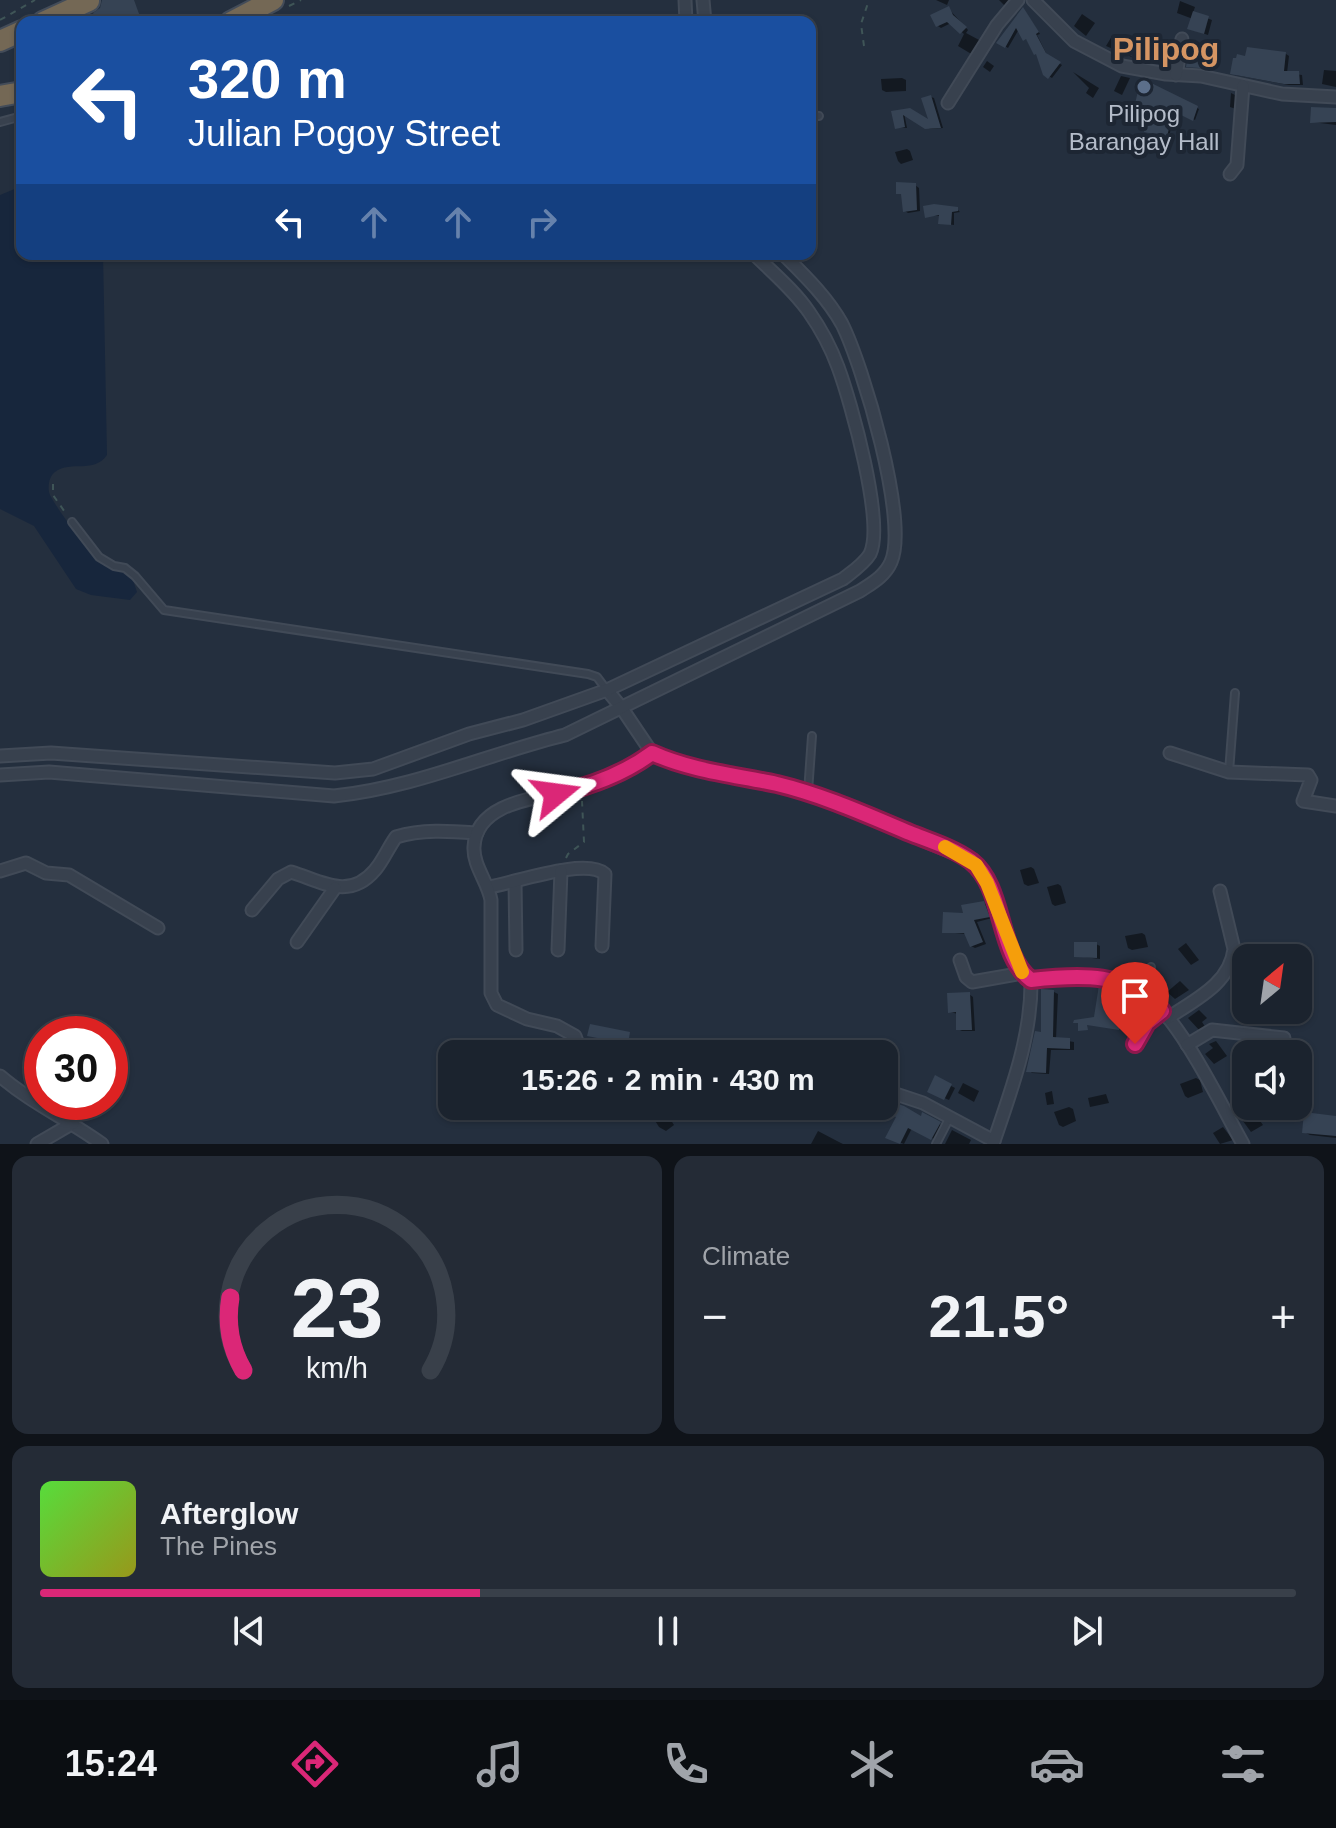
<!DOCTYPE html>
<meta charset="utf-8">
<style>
body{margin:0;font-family:Arial,sans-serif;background:#242b36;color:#f1f3f6;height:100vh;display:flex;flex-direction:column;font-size:30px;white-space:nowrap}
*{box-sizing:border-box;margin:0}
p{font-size:26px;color:#a0a4aa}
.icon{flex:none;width:44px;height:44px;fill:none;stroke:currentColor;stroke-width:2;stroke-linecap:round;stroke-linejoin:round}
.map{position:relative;height:1144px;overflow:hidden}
.details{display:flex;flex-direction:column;gap:12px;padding:12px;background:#0f1319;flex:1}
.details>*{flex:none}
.hud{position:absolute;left:16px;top:16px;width:800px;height:244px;border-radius:16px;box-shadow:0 2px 6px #0004,0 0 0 2px #39404a;background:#1a4fa0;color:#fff;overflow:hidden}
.needle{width:52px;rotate:29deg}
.fabs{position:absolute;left:1232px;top:944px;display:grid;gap:16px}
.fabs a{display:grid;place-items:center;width:80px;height:80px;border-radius:16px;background:#1b232e;box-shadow:0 2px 6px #0004,0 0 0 2px #39404a;font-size:40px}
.speed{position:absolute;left:24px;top:1016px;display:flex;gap:16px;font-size:40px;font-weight:700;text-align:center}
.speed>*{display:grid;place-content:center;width:104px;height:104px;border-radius:50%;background:#1b232e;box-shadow:0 2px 6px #0004,0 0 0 2px #39404a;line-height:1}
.speed .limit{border:12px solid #d22;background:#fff;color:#111}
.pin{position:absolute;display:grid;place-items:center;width:68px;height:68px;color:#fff;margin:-82px -34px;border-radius:50% 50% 50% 0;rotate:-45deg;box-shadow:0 0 8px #0007}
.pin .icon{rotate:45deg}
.me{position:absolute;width:88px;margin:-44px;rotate:74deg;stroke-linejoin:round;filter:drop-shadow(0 0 6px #0008)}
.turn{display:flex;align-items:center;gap:28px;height:168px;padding:0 40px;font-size:36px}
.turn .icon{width:104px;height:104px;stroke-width:2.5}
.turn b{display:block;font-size:56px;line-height:68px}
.lanes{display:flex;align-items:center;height:76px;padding:0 40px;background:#0003;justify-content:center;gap:40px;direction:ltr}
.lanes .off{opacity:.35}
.big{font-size:60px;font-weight:700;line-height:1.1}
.details .tile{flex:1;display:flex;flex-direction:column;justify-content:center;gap:12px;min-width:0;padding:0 28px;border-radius:16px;background:#242b36}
.details .dial{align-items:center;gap:0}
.dial svg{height:208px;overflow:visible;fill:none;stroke:#39404a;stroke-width:7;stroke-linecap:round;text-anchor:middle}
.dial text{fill:#f1f3f6;stroke:none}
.song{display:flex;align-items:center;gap:24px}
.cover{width:96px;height:96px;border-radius:12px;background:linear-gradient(135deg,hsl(110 70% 55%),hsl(60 70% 35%))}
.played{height:8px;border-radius:4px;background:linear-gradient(90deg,#db2777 35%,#39404a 35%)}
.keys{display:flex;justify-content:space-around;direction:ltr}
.heat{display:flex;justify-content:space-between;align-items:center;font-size:44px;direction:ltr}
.details .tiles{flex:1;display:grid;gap:12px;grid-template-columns:1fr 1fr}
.tile:last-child{grid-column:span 2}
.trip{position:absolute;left:438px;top:1040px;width:460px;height:80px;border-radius:16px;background:#1b232e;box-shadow:0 2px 6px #0004,0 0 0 2px #39404a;font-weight:700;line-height:80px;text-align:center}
.tab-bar{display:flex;height:128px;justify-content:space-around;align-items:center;background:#0b0e12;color:#a0a4aa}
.tab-bar .icon{width:56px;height:56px}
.tab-bar .current{color:#db2777}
.tab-bar b{font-size:36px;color:#f1f3f6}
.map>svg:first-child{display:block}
</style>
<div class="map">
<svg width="1336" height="1144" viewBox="0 0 1336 1144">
<rect width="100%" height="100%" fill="#242f3e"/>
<path fill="#17263c" d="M22,186V254H103L107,455C94,474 71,460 55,472C49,476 47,488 50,495C57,509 87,550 99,560C108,569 122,570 132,577L137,592L130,600L91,595L76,589L34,526L0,509V195Z"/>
<g fill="#0007">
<path d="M936,0H949L947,5Z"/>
<path d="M999,0H1010L1005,6Z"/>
<path d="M1180,1L1195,7L1193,13L1212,20L1208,35L1193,30V19L1177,13Z"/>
<path d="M948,8L968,30L966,33L981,41L973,55L958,46L964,34L951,23L941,28L938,26Z"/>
<path d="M1024,10L1040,34L1037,35L1048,57L1062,65L1052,78L1045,74L1038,55L1019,29L1008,48L999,42Z"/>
<path d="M1082,14L1095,23L1086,36L1074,26Z"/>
<path d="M1112,36L1120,41L1116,47L1134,58L1106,46Z"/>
<path d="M1213,53L1216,55L1214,70L1188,66Z"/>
<path d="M1149,54L1163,56V63L1148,60Z"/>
<path d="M1286,54L1289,56L1287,73L1302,75L1303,85H1289L1236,75Z"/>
<path d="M987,61L994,66L990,72L983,67Z"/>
<path d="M1324,70L1336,71V87L1322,84Z"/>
<path d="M1073,72L1099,88L1093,98L1086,93L1089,88Z"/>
<path d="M1121,76L1130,78L1122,95L1114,91Z"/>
<path d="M902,78L906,80V91L886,92L882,90L881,79Z"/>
<path d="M1143,80L1199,109L1195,120L1175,110L1169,137L1148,132L1151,107Z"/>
<path d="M1231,93L1237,96L1236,109L1230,107Z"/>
<path d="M931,97L934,98L943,128L930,129L904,113L907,128L897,127L894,113L910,110L931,123Z"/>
<path d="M1336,109V125L1312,122Z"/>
<path d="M907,149L910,151L913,160L901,164L898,161L895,152Z"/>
<path d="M915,185L919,188L920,211L908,213L905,211L903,195L898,192Z"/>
<path d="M957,209L960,212L954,213V225L940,223V216H927Z"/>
<path d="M1031,867L1034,869L1039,883L1028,886L1024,884L1020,870Z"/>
<path d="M1058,884L1061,886L1066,903L1055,906L1052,904L1047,887Z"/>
<path d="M984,903L988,905L992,918L977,922L986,944L975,948L971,946L966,934L944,932Z"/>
<path d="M1142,933L1145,935L1148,947L1132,950L1128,948L1125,936Z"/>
<path d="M1186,943L1199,960L1191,965L1178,949Z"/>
<path d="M1096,944L1100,946V959L1076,956Z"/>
<path d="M1180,981L1189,990L1175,999L1167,992Z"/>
<path d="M1054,992L1058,994L1056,1039L1074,1042V1050H1051L1049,1074L1032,1073L1028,1070L1043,1034Z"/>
<path d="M969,994L973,997L975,1031H962L958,1029V1014L950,1012Z"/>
<path d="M1142,1004L1145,1006L1154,1014L1150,1017L1146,1015L1138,1007Z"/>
<path d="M1199,1010L1207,1018L1202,1022L1206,1028L1200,1031L1188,1018Z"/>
<circle cx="1298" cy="1047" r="7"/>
<path d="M1216,1041L1227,1056L1214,1064L1205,1054L1213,1048L1209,1044Z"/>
<path d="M611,1050L616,1054H605L604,1053Z"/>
<path d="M936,1078L955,1088L949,1100L929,1091Z"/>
<path d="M1196,1078L1200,1080L1203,1092L1188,1098L1185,1096L1180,1084Z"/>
<path d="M963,1083L979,1091L974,1102L958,1093Z"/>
<path d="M1052,1091L1054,1104L1047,1105L1045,1093Z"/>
<path d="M1106,1094L1109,1103L1090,1107L1088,1098Z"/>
<path d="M884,1101L922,1118L923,1115L943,1126L936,1140L912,1128L904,1144L888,1138L898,1117L878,1106H884Z"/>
<path d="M646,1106H662L674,1125L666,1131L659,1127Z"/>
<path d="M1069,1107L1073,1109L1076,1121L1063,1127L1059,1125L1054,1112Z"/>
<path d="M1252,1110L1263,1125L1251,1132L1240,1117Z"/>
<path d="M1336,1118V1138L1310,1135L1304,1132Z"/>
<path d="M1223,1127L1233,1140L1220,1144L1213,1133Z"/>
<path d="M952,1130L971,1140L969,1144H945Z"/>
<path d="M818,1131L837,1141L843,1144H811Z"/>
</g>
<g fill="#364354">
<path d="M102,0H134L142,22H97L93,13L100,8Z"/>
<path d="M949,6L953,15L967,27L960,34L947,22L936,27L930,15Z"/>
<path d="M1023,7L1039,32L1036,34L1046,53L1061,62L1048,79L1043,75L1036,54L1034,55L1026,39L1023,41L1016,28L1005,48L996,43Z"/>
<path d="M1193,11L1209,16L1204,34L1187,29Z"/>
<path d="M1189,47L1213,51L1211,69L1186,67Z"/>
<path d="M1247,47L1286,52L1284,71H1299L1300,84H1284L1230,74L1233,58H1236L1237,54L1245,56Z"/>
<path d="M1141,78L1198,106L1193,121L1173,111L1167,137L1144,132L1149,107L1135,104Z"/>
<path d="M931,95L941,128L925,129L903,115L905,127L895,129L891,111L910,108L928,119L921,98Z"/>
<path d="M1311,107L1336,108V122L1310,123Z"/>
<path d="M896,182L916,183L917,210L903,212L901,194H896Z"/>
<path d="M934,204L958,207V211L952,212L951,225L938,224L939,215L925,218L923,206Z"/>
<path d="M984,901L990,917L974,920L983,942L970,947L964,933H942L943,912L963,913L961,905Z"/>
<path d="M1074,942H1097V958L1074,957Z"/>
<path d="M1099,985L1124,991L1119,1030L1087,1025L1088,1030L1078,1031V1023H1073L1074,1020L1094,1017Z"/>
<path d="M1041,989L1054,990L1053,1037L1070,1038V1049L1047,1048L1046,1073L1026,1072L1035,1031L1041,1032Z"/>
<path d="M970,992L972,1030H956V1012L948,1013L947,993Z"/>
<path d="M590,1024L630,1032L628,1044L587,1036Z"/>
<path d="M935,1075L952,1084L944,1100L927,1092Z"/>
<path d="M884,1099L904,1106L921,1116L922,1112L941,1122L931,1140L908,1128L900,1144L885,1138L896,1117L884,1112Z"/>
<path d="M1304,1112L1336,1116V1136L1302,1133Z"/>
</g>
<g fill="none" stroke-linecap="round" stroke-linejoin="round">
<defs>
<g id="lane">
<path d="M810,115L819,116"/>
<path d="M0,122L22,116"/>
<path d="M72,522L99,557L114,566L125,568L135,576L164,610L588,674L597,677L606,689"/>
<path d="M1229,772L1235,693"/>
<path d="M808,792L812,736"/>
<path d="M1143,992L1150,979L1151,967"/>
<path d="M1135,1044L1147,1023L1162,1011"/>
<path d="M936,1144L950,1117"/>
</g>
<g id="street">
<path d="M685,0L686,22"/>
<path d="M703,0L705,22"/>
<path d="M1033,0L1074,41L1122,66L1166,74L1201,76L1282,94L1336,97"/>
<path d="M1176,75L1182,39"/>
<path d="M948,103L997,25L1018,0"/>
<path d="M1230,174L1237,165L1243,86"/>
<path d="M607,690L621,707L652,753"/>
<path d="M652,753L689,767L808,792L968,859C1004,888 996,953 1031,980C1062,976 1101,972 1130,984C1174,1003 1219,1102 1243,1144"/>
<path d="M1170,753L1229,772L1308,775L1311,780L1303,801L1336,806"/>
<path d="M0,756L51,753L335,773L373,769L469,734L523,720L607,690L843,579C852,572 864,564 870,554C885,523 851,402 838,367C831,348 821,329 809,312C794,290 773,273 754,254"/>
<path d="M0,775L49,772L334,796C414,788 488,754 565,735L860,591C872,583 885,576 891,562C909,521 863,366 842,324C827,297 804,275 783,254"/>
<path d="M0,871L26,863L46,873L69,875L158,928"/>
<path d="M515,882L516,950"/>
<path d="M489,887C514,883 586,857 605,874L602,946"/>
<path d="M252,910L278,879L291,872C321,881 349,901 375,870C383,861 388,848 396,837C422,829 449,831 477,833"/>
<path d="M297,942L335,888"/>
<path d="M558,950L561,871"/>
<path d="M960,960L966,977L972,982L1023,973"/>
<path d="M1168,1018C1194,1000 1230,984 1234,949L1220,891"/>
<path d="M1187,1045L1212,1030L1284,1038"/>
<path d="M579,1047L575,1036L557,1026L527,1019L497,1005L491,993V900C488,882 473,866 474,847C476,799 545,798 580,788C606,781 631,769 652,753"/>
<path d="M0,1076C31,1103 69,1120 102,1144"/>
<path d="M884,1090L923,1103L994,1141"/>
<path d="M37,1144L73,1123"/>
<path d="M993,1144C1011,1091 1032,1036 1031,980"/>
</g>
<g id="highway">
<path d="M43,22L89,1"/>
<path d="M231,22L273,0"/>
<path d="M0,41L22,31"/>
<path d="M0,96L22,92"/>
</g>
</defs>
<use href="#lane" stroke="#414a57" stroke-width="10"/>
<use href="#street" stroke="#414a57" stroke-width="15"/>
<use href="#highway" stroke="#434c59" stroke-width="24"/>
<g stroke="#3f5557" stroke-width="2" stroke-dasharray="6 6" stroke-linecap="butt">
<path d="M289,6L301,0"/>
<path d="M0,20L35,0"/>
<path d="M864,46L861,24L869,0"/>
<path d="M53,484V495L67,515"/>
<path d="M566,858L568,854L584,842L582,801"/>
</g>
<use href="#lane" stroke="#38414e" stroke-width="6"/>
<use href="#street" stroke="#38414e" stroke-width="11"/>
<use href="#highway" stroke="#746855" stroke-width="20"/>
</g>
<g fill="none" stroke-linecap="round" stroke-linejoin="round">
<defs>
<path id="route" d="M556,794C591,786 624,774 652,753C692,771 735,775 777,784C823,795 867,815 910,833C930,841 953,848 971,861C1005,887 997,954 1031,980C1077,975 1131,971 1162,1011L1147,1023L1135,1044"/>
</defs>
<use href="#route" stroke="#8e194d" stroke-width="20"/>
<use href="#route" stroke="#db2777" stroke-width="14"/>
<path stroke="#f59e0b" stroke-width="14" d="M945,847L976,865L987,883L1022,972"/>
</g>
<circle fill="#5c6f8a" stroke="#1d2633" stroke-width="3" cx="1144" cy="87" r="8"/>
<g text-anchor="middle" stroke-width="8" stroke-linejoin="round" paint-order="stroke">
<g font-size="24" fill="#b4bcc9" stroke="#1d2633">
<text x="1144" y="122">Pilipog<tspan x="1144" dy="28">Barangay Hall</tspan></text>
</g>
<g font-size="32" font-weight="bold" fill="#d59563" stroke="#1d2633">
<text x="1166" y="60">Pilipog</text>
</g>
</g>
</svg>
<div class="fabs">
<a><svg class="needle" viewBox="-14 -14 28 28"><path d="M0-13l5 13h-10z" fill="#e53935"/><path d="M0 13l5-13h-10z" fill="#a0a4aa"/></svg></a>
<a><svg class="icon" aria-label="sound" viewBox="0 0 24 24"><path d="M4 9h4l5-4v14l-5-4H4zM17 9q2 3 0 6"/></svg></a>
</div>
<div class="speed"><div class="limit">30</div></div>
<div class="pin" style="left:1135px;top:1044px;background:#d93025"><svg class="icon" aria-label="arrive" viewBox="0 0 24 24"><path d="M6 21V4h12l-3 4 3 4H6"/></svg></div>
<svg class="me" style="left:556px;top:794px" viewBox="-20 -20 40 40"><path d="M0-17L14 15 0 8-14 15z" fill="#db2777" stroke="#fff" stroke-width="4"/></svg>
<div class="trip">15:26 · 2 min · 430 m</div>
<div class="hud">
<div class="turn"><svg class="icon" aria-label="left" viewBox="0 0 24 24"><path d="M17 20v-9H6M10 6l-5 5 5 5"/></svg><div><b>320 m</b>Julian Pogoy Street</div></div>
<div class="lanes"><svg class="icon" aria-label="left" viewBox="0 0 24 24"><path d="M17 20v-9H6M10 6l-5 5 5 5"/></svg><svg class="icon off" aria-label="ahead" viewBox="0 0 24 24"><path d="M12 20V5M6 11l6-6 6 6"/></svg><svg class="icon off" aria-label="ahead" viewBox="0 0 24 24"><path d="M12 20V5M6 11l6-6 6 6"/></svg><svg class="icon off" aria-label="right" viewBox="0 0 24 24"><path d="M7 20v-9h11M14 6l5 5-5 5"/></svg></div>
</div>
</div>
<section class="details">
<div class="tiles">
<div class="tile dial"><svg viewBox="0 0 100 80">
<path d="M14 69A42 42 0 1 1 86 69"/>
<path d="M14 69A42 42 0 0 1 9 41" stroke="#db2777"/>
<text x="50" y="56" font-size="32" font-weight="700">23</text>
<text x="50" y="72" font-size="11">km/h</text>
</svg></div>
<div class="tile"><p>Climate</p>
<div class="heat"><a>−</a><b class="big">21.5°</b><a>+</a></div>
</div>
<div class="tile">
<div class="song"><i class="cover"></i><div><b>Afterglow</b><p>The Pines</p></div></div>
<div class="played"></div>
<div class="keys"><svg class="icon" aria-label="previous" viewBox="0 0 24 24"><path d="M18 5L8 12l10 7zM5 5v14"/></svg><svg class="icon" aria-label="pause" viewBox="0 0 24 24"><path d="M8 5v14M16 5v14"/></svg><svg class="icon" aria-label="next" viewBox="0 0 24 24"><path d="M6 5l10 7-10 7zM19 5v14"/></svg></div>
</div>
</div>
</section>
<nav class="tab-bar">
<b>15:24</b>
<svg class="icon current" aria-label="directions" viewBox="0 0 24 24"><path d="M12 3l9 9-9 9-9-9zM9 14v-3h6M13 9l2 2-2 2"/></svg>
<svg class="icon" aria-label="music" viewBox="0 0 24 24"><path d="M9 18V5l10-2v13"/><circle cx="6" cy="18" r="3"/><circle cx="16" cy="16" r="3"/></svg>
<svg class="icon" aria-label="phone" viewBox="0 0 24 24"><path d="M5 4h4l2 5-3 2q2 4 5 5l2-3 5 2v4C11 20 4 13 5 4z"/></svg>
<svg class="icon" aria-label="climate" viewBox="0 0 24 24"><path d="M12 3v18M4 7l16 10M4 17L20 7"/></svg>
<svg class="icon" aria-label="car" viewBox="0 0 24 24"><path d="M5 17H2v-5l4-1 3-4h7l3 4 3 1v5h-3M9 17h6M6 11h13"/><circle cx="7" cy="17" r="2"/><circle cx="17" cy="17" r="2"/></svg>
<svg class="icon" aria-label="filters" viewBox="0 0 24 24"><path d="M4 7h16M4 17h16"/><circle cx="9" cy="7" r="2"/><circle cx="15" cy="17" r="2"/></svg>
</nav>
